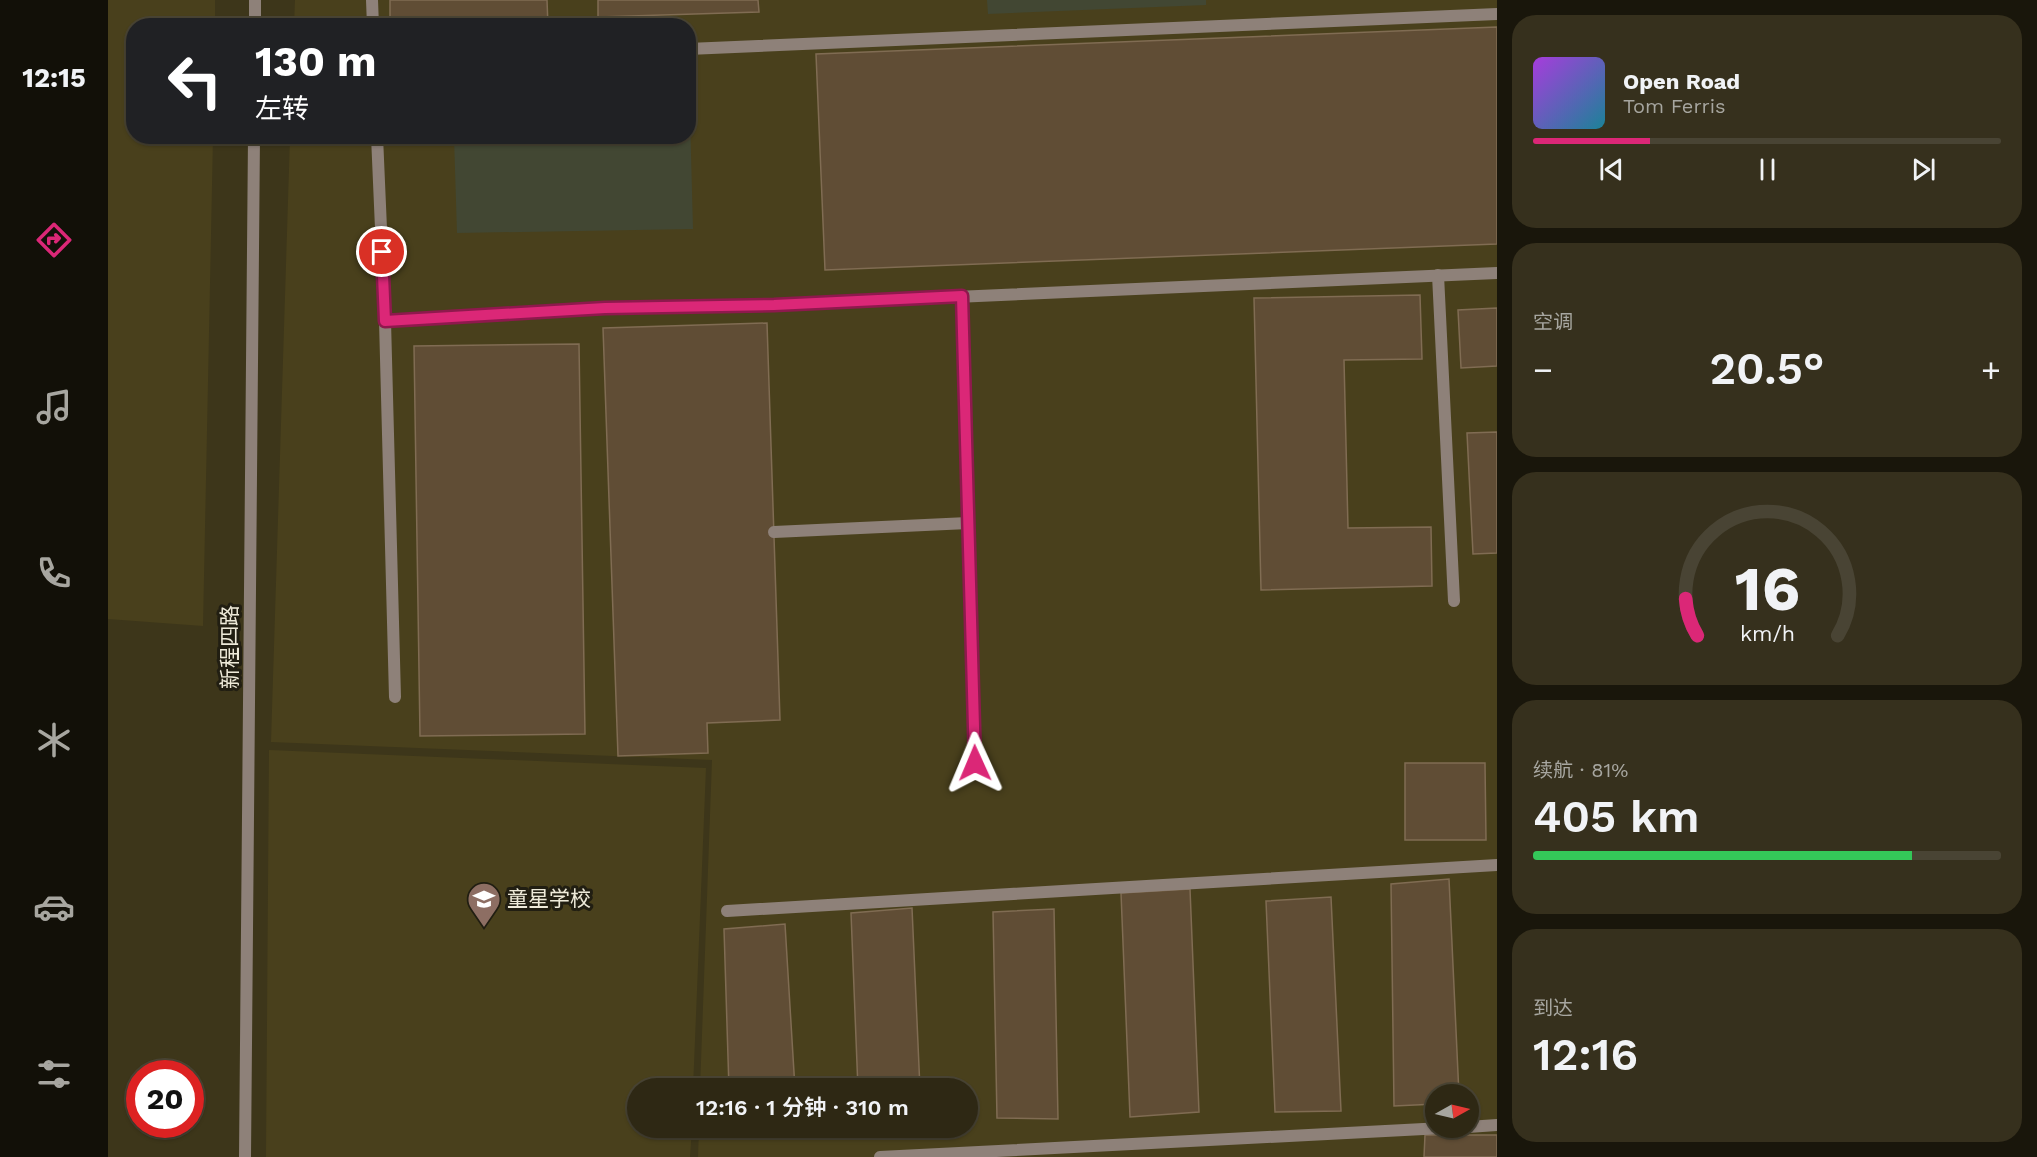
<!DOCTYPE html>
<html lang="zh">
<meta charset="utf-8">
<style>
body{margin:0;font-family:"Work Sans","Noto Sans SC",sans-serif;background:#36301d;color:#f1f3f6;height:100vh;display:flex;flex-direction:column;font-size:22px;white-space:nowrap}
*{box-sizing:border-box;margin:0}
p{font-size:20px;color:#a7a6a0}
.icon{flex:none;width:33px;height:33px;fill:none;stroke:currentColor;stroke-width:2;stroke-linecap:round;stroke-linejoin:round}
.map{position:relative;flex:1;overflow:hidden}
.drawer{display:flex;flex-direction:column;gap:15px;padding:15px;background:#19160b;width:540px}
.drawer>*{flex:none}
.guide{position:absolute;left:18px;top:18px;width:570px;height:126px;border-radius:24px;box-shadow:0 2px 4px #0004,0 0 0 2px #494434;background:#202124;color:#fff;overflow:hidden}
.needle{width:39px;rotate:82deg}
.fabs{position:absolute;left:1317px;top:1084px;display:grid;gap:12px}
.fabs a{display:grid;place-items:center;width:54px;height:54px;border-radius:50%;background:#2e2814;box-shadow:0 2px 4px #0004,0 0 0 2px #494434;font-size:30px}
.speed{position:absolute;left:18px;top:1060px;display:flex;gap:12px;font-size:30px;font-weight:700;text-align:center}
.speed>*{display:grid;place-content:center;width:78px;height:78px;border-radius:50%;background:#2e2814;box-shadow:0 2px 4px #0004,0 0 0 2px #494434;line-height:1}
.speed .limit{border:9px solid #d22;background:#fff;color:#111}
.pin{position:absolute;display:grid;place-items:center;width:51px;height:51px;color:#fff;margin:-26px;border:3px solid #fff;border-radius:50%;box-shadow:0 2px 6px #0007}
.me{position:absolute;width:66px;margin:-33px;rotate:359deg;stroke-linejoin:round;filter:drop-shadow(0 0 4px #0008)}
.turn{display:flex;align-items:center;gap:21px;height:126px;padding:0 30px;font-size:27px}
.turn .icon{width:78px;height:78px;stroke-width:2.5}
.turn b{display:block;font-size:42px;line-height:51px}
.big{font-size:45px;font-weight:600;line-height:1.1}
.drawer .card{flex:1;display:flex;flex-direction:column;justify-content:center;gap:9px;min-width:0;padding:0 21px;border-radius:24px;background:#36301d}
.drawer .dial{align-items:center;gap:0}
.dial svg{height:156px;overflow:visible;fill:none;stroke:#494434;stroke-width:7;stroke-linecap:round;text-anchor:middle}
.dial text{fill:#f1f3f6;stroke:none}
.song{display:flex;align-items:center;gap:18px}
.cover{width:72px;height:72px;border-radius:9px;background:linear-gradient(135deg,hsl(280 70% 55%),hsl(190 70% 35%))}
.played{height:6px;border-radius:3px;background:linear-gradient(90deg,#db2777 25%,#494434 25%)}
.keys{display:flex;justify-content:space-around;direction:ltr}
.heat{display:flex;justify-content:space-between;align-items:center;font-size:33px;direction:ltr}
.charge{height:9px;border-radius:4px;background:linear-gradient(90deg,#34c759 81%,#494434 0)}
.trip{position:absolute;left:519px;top:1078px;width:351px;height:60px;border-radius:30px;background:#2e2814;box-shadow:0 2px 4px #0004,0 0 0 2px #494434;font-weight:600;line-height:60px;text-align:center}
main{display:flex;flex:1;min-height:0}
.tab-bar{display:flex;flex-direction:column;width:108px;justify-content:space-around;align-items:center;background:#121008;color:#a7a6a0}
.tab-bar .icon{width:42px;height:42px}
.tab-bar .current{color:#db2777}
.tab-bar b{font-size:27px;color:#f1f3f6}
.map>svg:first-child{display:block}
</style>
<main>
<nav class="tab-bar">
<b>12:15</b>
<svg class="icon current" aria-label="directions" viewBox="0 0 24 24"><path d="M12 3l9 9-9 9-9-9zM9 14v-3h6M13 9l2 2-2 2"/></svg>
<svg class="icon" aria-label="music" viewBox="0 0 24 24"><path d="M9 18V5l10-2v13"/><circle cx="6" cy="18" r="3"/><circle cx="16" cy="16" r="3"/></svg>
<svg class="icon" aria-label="phone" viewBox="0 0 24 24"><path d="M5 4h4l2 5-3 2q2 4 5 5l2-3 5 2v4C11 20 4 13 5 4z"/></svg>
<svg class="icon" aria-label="climate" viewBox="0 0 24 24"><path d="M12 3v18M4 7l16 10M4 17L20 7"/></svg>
<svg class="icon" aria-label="car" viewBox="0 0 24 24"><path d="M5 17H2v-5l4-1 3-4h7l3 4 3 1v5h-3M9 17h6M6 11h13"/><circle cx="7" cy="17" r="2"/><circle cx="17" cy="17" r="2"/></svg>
<svg class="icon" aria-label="filters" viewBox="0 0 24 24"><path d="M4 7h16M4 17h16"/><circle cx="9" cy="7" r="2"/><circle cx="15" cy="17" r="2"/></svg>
</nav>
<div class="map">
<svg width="1389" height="1157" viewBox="0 0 1389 1157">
<rect width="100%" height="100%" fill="#3d361a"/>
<g fill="#49401c" fill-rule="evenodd">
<path d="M0,0H107V25L26,26V136L105,137L95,626L0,619Z"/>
<path d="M187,0H1389V1157H590L591,1128H860V1089H592L604,760L163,742L182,137L580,136V26L186,25ZM1328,1095H1360V1128H1328Z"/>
<path d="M161,750L598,768L585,1089H530V1128H584L582,1157H158Z"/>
</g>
<g fill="#424733">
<path d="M879,0H1098V5L880,14Z"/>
<path d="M581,78L585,229L349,233L346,137L580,136Z"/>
</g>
<g fill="#604d35" stroke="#806c53" stroke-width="1.5">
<path d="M282,0H439L440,26H282Z"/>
<path d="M490,0H650L651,12L490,17Z"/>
<path d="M1389,27V244L717,270L708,54Z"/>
<path d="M1312,295L1314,359L1236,360L1240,528L1323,527L1324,586L1153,590L1146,298Z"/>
<path d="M1389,308V366L1353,368L1350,310Z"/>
<path d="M659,323L672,720L599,723L600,753L510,756L495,328Z"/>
<path d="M471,344L477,734L312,736L306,346Z"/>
<path d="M1389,432V553L1365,554L1359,433Z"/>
<path d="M1297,763H1377L1378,840H1297Z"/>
<path d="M1341,879L1351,1095H1328V1104L1286,1106L1283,884Z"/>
<path d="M1082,889L1091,1112L1022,1117L1013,893Z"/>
<path d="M1223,897L1233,1111L1167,1112L1158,901Z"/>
<path d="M804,908L812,1089H750L743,913Z"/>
<path d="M946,909L950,1119L889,1118L885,912Z"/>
<path d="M677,924L687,1089H621L616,929Z"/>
<path d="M622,1128H689L690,1139H622Z"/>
<path d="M1317,1135H1389V1157H1316Z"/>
</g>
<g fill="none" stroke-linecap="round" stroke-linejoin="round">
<g stroke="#8e8179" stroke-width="12">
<path d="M264,0L265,26"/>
<path d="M580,49L1389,14"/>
<path d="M269,136L277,321L287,697"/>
<path d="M1330,275L1346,601"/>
<path d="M854,296L867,763"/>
<path d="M277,321L497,308L666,305L1389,273"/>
<path d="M666,532L860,523"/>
<path d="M619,911L1389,865"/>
<path d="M1360,1127L1389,1125"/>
<path d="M772,1157L1335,1128"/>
</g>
<g stroke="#8e8179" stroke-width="12">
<path d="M147,26V0"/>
<path d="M137,1157L146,136"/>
</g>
</g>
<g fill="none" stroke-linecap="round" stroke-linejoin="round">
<defs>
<path id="route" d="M274,252L277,321L497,308L666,305L854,296L867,763"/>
</defs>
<use href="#route" stroke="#8e194d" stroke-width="15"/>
<use href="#route" stroke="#db2777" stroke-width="10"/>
</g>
<defs>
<symbol id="school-pin" viewBox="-11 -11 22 30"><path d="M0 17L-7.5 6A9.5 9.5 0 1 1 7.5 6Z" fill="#8d6e63" stroke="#211e12"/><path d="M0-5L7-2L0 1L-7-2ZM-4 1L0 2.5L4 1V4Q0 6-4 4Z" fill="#fff"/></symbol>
</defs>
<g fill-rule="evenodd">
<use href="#school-pin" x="357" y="880" width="38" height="52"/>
</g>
<g text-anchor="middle" stroke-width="6" stroke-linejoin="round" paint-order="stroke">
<g font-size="21" fill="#eeead9" stroke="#211e12">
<text transform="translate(122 647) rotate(-90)" y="7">新程四路</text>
</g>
<g font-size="21" fill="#eeead9" stroke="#211e12" text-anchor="start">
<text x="399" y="906">童星学校</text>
</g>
</g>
</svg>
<div class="fabs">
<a><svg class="needle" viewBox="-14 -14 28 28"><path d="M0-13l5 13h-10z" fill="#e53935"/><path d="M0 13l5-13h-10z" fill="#a7a6a0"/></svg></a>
</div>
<div class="speed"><div class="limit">20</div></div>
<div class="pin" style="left:274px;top:252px;background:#d93025"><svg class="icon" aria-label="arrive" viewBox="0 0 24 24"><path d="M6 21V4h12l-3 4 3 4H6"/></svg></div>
<svg class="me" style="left:867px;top:763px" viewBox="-20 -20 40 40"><path d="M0-17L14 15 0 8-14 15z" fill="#db2777" stroke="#fff" stroke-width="4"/></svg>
<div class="trip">12:16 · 1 分钟 · 310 m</div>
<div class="guide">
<div class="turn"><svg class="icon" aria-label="left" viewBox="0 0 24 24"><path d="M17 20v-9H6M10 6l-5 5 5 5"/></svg><div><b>130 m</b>左转</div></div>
</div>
</div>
<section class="drawer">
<div class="card">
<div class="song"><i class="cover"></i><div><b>Open Road</b><p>Tom Ferris</p></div></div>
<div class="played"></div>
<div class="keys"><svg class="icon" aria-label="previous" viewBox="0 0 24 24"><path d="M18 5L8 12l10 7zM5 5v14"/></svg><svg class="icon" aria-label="pause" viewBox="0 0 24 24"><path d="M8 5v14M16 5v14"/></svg><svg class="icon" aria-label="next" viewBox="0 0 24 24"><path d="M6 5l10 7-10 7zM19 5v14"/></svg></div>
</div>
<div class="card"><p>空调</p>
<div class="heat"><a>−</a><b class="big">20.5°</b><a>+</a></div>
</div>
<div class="card dial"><svg viewBox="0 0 100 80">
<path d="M14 69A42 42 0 1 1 86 69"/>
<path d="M14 69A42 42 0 0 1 8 50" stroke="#db2777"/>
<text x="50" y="56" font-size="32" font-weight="700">16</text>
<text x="50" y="72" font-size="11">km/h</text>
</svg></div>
<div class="card"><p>续航 · 81%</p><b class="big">405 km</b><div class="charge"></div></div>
<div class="card"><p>到达</p><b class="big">12:16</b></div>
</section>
</main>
